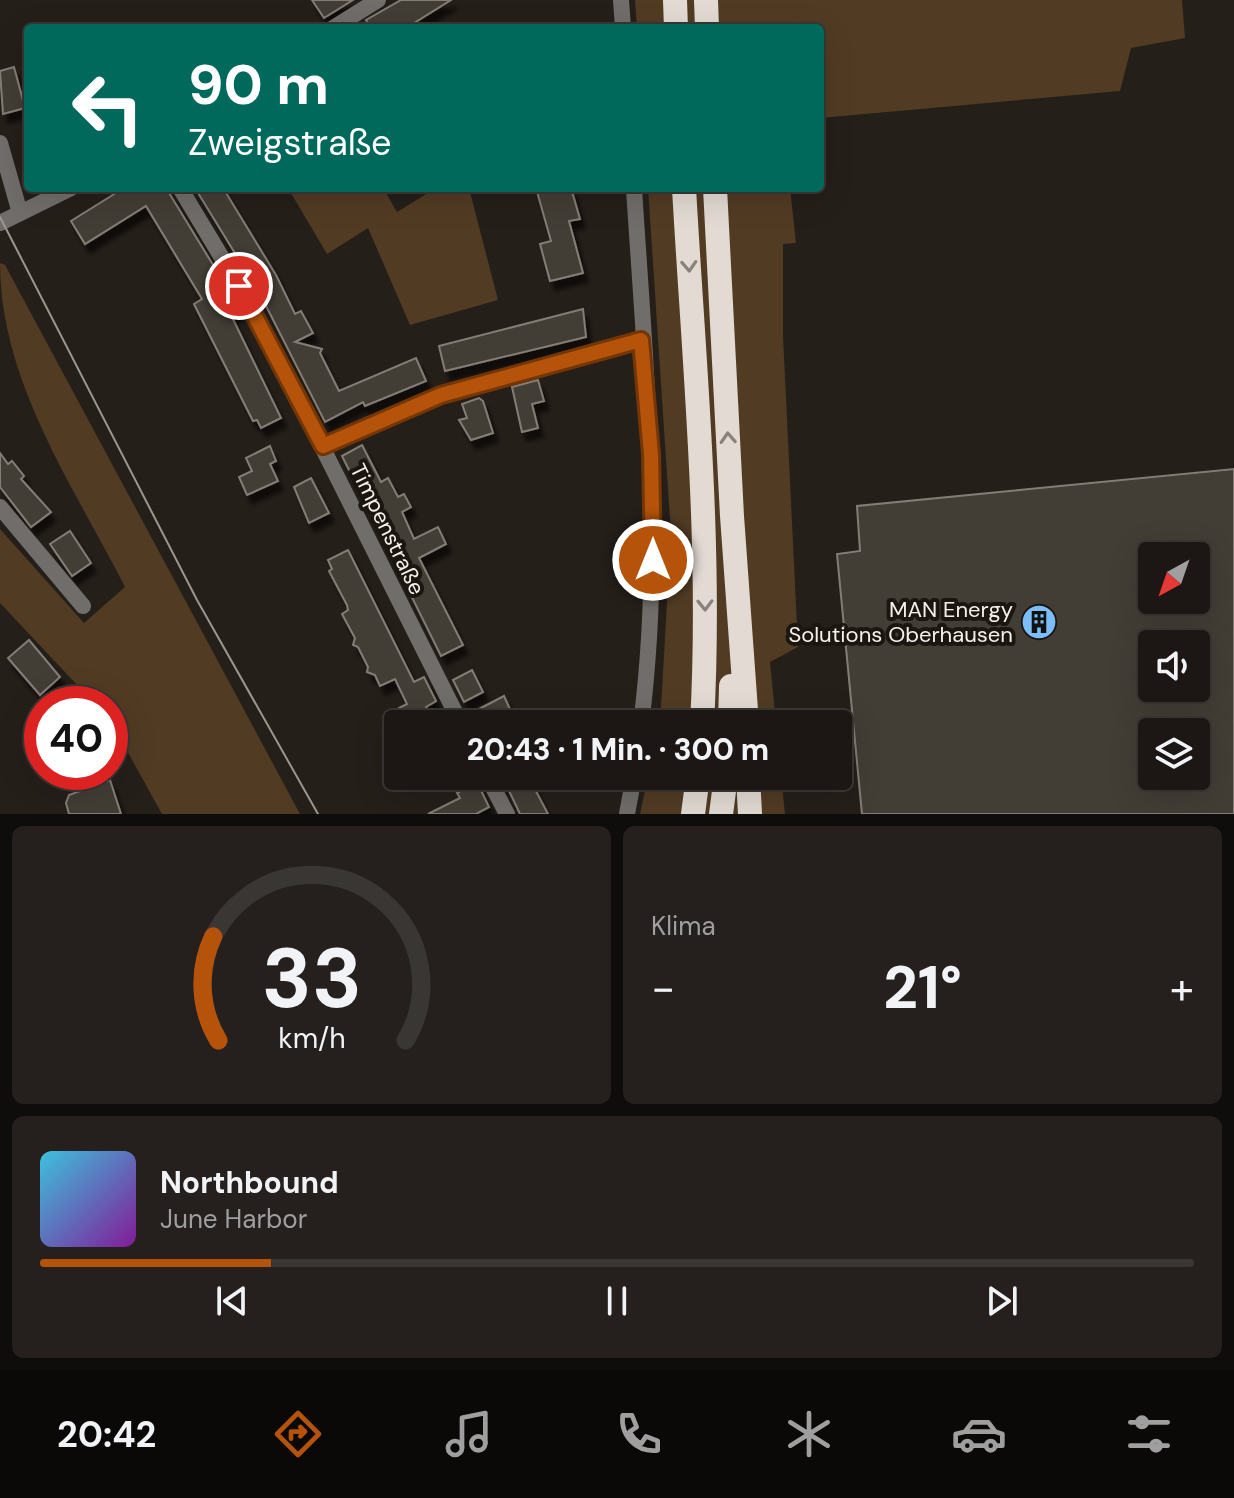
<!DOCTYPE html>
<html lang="de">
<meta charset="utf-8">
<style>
body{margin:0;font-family:"DM Sans",sans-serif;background:#25201d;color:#f1f3f6;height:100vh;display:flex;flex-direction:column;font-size:30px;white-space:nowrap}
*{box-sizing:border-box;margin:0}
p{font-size:26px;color:#a09fa0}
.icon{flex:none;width:44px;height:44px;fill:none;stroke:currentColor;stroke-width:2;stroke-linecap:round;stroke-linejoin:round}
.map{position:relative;height:814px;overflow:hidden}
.side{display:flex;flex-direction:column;gap:12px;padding:12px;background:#0f0d0b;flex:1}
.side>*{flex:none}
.banner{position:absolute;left:24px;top:24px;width:800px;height:168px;border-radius:8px;box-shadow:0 8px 32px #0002,0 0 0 2px #3a3634;background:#00695c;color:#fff;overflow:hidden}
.needle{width:52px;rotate:220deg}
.fabs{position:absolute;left:1138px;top:542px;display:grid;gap:16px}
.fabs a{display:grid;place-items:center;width:72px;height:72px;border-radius:8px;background:#1c1714;box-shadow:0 8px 32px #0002,0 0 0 2px #3a3634;font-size:40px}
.speed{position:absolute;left:24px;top:686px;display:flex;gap:16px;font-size:40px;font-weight:700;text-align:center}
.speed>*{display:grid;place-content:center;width:104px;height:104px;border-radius:50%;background:#1c1714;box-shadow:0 8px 32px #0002,0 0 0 2px #3a3634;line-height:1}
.speed .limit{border:12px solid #d22;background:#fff;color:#111}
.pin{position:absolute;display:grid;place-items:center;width:68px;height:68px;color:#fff;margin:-34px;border:4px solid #fff;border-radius:50%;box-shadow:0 2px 8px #0007}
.me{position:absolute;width:88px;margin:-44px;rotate:0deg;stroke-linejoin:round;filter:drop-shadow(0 0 6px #0008)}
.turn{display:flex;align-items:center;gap:28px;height:168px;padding:0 32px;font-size:36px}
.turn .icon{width:104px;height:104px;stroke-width:2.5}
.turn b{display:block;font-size:56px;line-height:68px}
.big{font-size:60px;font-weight:800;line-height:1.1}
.side .tile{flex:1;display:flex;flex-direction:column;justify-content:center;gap:12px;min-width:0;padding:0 28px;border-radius:12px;background:#25201d}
.side .dial{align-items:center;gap:0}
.dial svg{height:208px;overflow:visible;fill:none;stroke:#3a3634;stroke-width:7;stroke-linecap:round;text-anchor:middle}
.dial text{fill:#f1f3f6;stroke:none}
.song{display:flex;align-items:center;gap:24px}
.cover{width:96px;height:96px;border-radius:12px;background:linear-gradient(135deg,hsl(190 70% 55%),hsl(290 70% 35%))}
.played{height:8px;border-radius:4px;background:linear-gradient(90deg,#b45309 20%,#3a3634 20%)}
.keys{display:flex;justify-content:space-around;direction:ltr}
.heat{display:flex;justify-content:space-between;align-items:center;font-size:44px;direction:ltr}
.side .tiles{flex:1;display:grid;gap:12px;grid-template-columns:1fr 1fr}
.tile:last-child{grid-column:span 2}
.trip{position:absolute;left:384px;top:710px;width:468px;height:80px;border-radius:8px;background:#1c1714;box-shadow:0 8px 32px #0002,0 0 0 2px #3a3634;font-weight:800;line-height:80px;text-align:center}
.tab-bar{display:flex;height:128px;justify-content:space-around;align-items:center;background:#0b0908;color:#a09fa0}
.tab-bar .icon{width:56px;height:56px}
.tab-bar .on{color:#b45309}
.tab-bar b{font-size:36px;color:#f1f3f6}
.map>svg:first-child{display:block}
</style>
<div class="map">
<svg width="1234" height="814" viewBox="0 0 1234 814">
<defs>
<filter id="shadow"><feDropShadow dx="5" dy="9" stdDeviation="2" flood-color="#0009"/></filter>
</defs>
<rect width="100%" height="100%" fill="#251f1a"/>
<g fill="#513b23">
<path d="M635,0H1182L1185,38L1131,48L1120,91L820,118V28H637Z"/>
<path d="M288,188H383L397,212L436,188H469L498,300L410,325L368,228L327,254Z"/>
<path d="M648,188H790L796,243L783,244V336L798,647L770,662L776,724H660L671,534Z"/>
<path d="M0,263L5,265L300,814H162L110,720V704H95L0,603V529L84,623L125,587C73,485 0,381 0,263Z"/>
<path d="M648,776H781L785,814H640Z"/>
</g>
<g fill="#423c36" stroke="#847d76" stroke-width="2" fill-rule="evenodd" filter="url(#shadow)">
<path d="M312,0H353L324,18Z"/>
<path d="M401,0H451L406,28H371L366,20Z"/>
<path d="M14,67L25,108L3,114L0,71Z"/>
<path d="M124,188H166L240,309L231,315L281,418L261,428L257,420L253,421L194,304L202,299L146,206L85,244L71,221Z"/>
<path d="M195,188H223L276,275L295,314L301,311L313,333L295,342L322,349L320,353L339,391L416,358L426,381L365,406L363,402L325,422L260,294Z"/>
<path d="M536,188H571L580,219L569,221L583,273L550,281L540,244L551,241Z"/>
<path d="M583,309L586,337L445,371L439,346Z"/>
<path d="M538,380L544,401L532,404L538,428L522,432L512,387Z"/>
<path d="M479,398L483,401L493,433L471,440L459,420L467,418L462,404Z"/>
<path d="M362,445L381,482L388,478L398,497L404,494L411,507L402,512L414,539L438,527L446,544L419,558L463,645L441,656L342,456Z"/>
<path d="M270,446L276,461L270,464L278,481L247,495L239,477L252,471L246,458Z"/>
<path d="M0,453L8,464L12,461L24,476L21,479L51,512L31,527L0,487Z"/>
<path d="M1234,469V814H862L837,554L860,551L857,506ZM1152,556H1196V600H1152ZM1152,644H1196V688H1152ZM1152,732H1196V776H1152Z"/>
<path d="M311,478L329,513L309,523L294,487Z"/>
<path d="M70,531L91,563L72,576L50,544Z"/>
<path d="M348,550L414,682L424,677L436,701L426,707L435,724H407L399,708L407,704L395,679L380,686L375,675L367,672L368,667L358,647L353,645L355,638L342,614L348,610L347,605L329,571L332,569L328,560Z"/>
<path d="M29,640L60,677L40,695L8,658Z"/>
<path d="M472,670L483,692L464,702L453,680Z"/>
<path d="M504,696L513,716L497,724H486L479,709Z"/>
<path d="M502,776H528L548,814H520Z"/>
<path d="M110,780L121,814H69L66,803L69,795Z"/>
<path d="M477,782L489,807L476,814H428L460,798L457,793Z"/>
</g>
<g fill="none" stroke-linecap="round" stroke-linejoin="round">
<g stroke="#706d6a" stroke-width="16">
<path d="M333,28L378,0"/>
<path d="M0,143L20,213"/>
<path d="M180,188L254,311L461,724"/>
<path d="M0,223L71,188"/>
<path d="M323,446L441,395L641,340"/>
<path d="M0,507L83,606"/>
<path d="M487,776L507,814"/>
</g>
<g stroke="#706d6a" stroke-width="16">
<path d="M621,0L623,28"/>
<path d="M634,188C645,366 664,546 641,724"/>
<path d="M627,814L634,776"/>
</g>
<g stroke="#e2dad3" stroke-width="24">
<path d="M675,0L676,28"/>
<path d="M706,0L707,28"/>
<path d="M684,188C694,366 712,545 702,724"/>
<path d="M715,188L732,516L747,724"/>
<path d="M730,724L731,686"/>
<path d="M748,776L750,814"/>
<path d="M693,814L698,776"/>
<path d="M721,814L726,776"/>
</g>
<path stroke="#9b9691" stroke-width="2" d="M0,217L197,600L318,814"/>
</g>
<defs><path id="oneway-chevron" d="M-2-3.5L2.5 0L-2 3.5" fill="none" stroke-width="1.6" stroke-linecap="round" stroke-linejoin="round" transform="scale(2)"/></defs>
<g stroke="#89827c">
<use href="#oneway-chevron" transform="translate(689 266) rotate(87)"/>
<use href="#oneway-chevron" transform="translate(728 438) rotate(-93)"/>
<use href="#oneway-chevron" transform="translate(705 605) rotate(89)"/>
</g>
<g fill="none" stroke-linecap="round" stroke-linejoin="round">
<defs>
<path id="route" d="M239,286L323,446L441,395L641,340L651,454L653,560"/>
</defs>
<use href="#route" stroke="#753606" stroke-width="20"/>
<use href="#route" stroke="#b45309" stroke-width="14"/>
</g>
<defs>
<symbol id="building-disc" viewBox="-11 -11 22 22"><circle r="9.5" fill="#7cbef9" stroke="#1c1611"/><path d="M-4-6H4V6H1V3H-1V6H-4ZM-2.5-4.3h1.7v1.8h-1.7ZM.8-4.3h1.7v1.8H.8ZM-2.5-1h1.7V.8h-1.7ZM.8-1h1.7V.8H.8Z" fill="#111"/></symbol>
</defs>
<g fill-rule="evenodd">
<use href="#building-disc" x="1019" y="602" width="40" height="40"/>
</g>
<g text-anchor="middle" stroke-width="8" stroke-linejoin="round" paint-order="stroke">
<g font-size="22" fill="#f4f0ec" stroke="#1c1611">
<text transform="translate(388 529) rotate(64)" y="8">Timpenstraße</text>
</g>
<g font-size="22" fill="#f4f0ec" stroke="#1c1611" text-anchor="end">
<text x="1013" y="617">MAN Energy<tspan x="1013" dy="25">Solutions Oberhausen</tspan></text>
</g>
</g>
</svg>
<div class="fabs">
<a><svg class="needle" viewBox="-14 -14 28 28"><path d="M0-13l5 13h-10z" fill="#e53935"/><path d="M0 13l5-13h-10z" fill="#a09fa0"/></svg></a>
<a><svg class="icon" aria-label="sound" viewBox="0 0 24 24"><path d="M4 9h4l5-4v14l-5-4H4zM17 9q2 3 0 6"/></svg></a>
<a><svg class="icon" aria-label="layers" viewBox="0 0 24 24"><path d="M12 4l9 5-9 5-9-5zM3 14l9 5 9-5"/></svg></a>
</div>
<div class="speed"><div class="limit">40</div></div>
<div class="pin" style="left:239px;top:286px;background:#d93025"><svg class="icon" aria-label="arrive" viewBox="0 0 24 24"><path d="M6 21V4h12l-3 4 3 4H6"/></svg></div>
<svg class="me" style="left:653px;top:560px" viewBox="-20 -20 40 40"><circle r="17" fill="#b45309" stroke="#fff" stroke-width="3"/><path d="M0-11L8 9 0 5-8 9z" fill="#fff"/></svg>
<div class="trip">20:43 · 1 Min. · 300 m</div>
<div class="banner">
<div class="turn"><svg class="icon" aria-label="left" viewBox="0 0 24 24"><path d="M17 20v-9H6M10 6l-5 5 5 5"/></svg><div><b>90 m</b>Zweigstraße</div></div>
</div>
</div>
<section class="side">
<div class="tiles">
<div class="tile dial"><svg viewBox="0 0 100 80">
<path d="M14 69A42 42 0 1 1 86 69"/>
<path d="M14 69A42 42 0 0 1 12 29" stroke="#b45309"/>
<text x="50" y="56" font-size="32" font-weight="700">33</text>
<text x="50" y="72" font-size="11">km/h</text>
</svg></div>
<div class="tile"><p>Klima</p>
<div class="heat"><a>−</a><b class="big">21°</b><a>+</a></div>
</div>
<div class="tile">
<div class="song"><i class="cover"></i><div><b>Northbound</b><p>June Harbor</p></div></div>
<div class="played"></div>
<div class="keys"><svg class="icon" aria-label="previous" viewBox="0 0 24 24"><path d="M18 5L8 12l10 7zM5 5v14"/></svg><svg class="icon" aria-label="pause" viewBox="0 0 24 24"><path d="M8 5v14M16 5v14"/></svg><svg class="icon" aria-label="next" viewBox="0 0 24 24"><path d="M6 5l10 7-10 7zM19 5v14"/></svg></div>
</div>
</div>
</section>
<nav class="tab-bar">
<b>20:42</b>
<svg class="icon on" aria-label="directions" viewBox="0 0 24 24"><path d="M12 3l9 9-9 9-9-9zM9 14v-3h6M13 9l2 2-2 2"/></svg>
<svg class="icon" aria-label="music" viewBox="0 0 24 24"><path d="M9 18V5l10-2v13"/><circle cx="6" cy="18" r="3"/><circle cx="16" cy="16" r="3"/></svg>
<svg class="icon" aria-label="phone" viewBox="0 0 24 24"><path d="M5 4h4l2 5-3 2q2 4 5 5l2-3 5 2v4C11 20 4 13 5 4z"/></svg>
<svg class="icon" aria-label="climate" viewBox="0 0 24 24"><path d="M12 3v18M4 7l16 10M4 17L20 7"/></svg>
<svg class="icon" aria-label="car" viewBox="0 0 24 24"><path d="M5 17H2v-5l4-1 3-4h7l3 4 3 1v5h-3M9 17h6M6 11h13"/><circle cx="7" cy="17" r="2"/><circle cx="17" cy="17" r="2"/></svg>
<svg class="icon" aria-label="filters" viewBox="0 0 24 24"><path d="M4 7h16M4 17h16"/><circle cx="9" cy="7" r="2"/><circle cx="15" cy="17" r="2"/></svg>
</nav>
